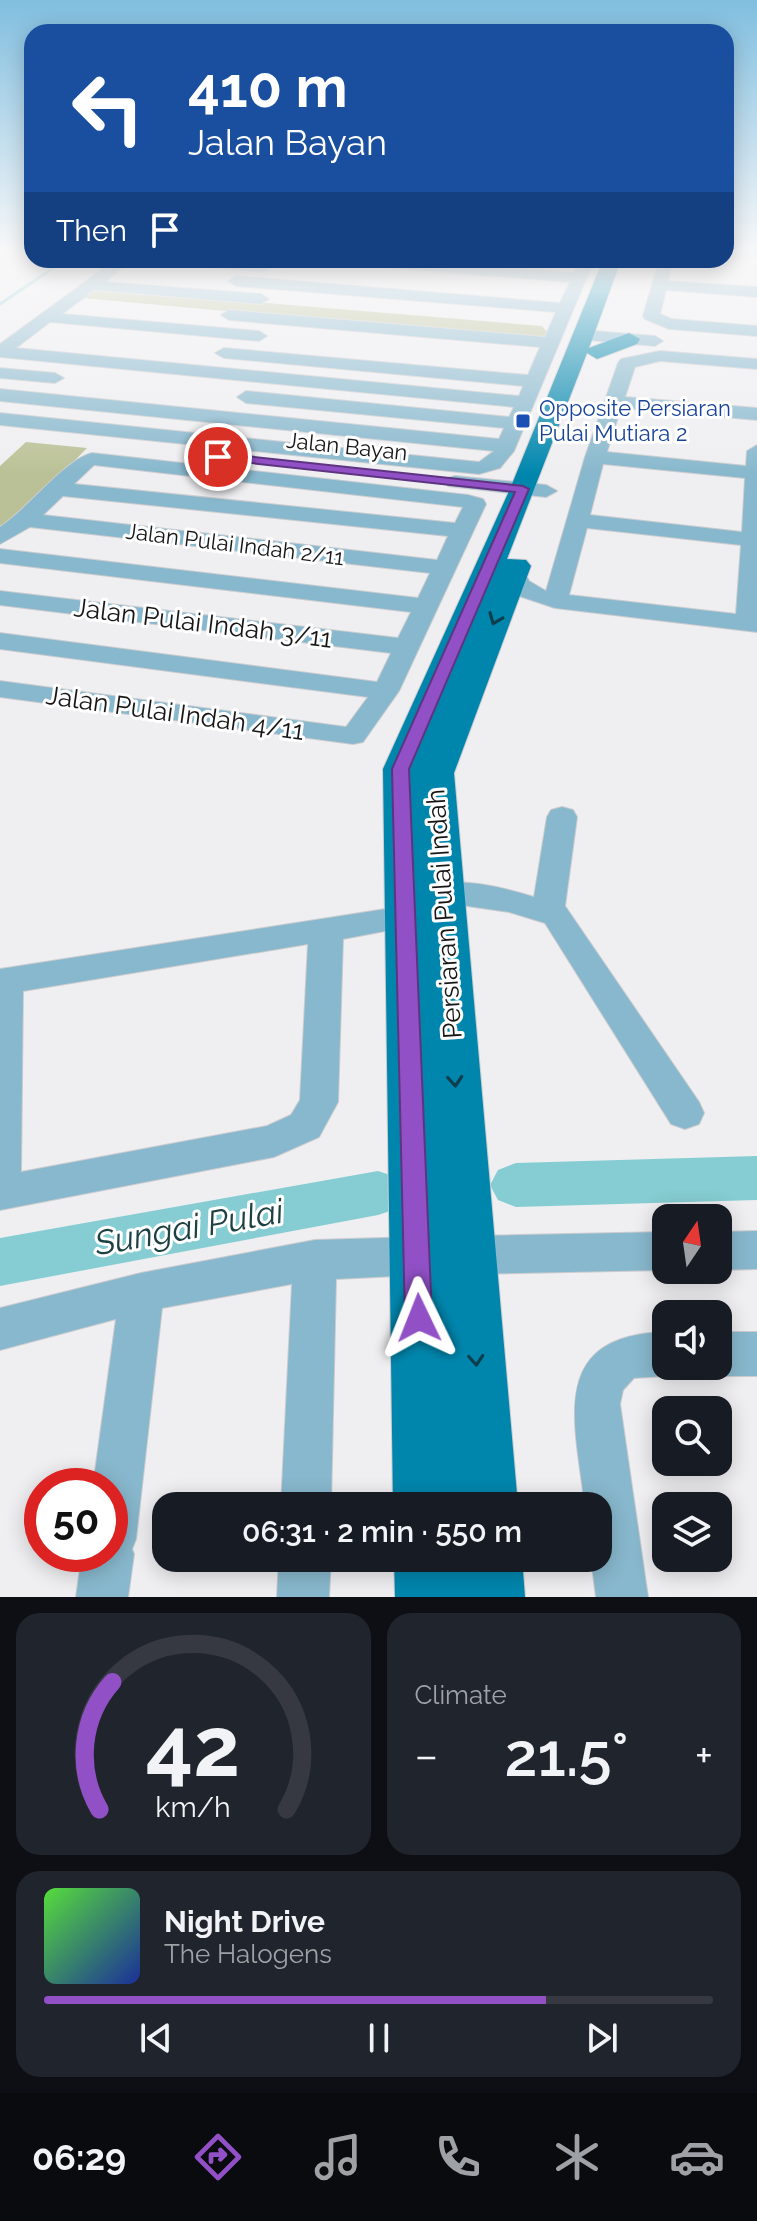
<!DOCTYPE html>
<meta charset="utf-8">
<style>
body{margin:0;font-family:Raleway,sans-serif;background:#20242c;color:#f1f3f6;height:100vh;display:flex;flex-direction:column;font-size:30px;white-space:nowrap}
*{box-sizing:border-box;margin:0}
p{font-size:26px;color:#9ea1a6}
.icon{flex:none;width:44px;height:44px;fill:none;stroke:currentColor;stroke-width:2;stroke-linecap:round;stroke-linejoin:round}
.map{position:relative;height:1597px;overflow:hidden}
.side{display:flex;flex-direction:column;gap:16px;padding:16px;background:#0d0f14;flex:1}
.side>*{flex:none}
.hud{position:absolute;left:24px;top:24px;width:710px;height:244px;border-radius:24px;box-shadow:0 4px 20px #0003;background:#1a4fa0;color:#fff;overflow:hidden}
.needle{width:52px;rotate:13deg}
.controls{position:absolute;left:652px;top:1204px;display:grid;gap:16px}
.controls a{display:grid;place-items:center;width:80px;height:80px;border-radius:16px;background:#171b24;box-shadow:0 4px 20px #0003;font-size:40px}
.speed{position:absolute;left:24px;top:1468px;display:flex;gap:16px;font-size:40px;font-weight:700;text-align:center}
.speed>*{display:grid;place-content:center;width:104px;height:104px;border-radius:50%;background:#171b24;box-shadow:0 4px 20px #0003;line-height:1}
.speed .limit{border:12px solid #d22;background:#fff;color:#111}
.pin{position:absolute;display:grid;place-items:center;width:68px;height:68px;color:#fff;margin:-34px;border:4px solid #fff;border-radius:50%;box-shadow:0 2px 8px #0007}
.me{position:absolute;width:88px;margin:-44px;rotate:358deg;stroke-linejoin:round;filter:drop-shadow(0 0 6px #0008)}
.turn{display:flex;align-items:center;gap:28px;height:168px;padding:0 32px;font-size:36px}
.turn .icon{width:104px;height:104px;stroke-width:2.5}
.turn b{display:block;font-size:56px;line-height:68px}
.then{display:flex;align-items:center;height:76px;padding:0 32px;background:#0003;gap:16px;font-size:30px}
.big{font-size:60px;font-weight:600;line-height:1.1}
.side .card{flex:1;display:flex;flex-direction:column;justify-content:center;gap:12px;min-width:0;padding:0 28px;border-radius:24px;background:#20242c}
.side .dial{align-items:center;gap:0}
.dial svg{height:208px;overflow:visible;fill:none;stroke:#363941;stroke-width:7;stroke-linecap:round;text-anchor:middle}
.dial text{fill:#f1f3f6;stroke:none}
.song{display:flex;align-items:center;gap:24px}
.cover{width:96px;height:96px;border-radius:12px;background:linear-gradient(135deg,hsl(110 70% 55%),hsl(230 70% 35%))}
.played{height:8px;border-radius:4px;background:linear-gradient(90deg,#9150c6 75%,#363941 75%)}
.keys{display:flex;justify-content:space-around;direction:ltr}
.heat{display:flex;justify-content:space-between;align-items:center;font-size:44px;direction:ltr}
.side .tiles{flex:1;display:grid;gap:16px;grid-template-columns:1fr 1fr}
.card:last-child{grid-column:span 2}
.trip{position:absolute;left:152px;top:1492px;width:460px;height:80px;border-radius:24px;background:#171b24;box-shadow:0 4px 20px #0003;font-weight:600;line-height:80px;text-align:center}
.tab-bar{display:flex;height:128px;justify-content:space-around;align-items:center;background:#090b0e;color:#9ea1a6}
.tab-bar .icon{width:56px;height:56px}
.tab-bar .selected{color:#9150c6}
.tab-bar b{font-size:36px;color:#f1f3f6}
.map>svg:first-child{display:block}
</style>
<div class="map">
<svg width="757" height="1597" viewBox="0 0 757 1597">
<rect width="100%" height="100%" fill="#efeff2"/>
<g fill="#bbc196">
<path d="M99,289L542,326L547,332L545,336L532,339L82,298L88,291Z"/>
<path d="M26,442L87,448L0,537V466Z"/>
</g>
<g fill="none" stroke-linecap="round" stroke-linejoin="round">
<path stroke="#85cdd2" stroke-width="3" d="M0,304L65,260"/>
<g fill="#85cdd2" fill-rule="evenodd">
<path d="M757,1156V1200L516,1207L498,1200L490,1185L498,1170L516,1163Z"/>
<path d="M378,1171L396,1177L404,1193L396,1209L378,1215L0,1286V1238Z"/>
</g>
<defs>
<g id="minor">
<path d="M726,251H757V258L726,256Z"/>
<path d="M115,260H131L105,282L261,294L269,299L261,304L94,290L62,314L259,331L267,336L259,341L50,322L16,348L519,396L523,386L224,358L215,353L224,348L528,375L540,347L229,320L221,315L229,310L545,337L556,312L236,286L228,281L236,276L560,303L570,282L347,264L340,260H404L574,273L580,260H594L514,451L500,468L479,474L0,425V413L479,462L494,451L0,401V389L499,439L504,428L246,403L237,397L246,391L509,417L514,407L0,357V344Z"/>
<path d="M162,260C186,260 253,254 270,268L263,272L169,264Z"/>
<path d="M659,260H673L668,281L757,287V297L666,290L660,314L672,319L757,326V336L669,329L645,319L643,316Z"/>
<path d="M582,330L655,336L663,341L655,346L576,339L574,335Z"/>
<path d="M660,351L757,359V369L660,361L635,367L625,397L757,408V420L621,408L607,452L746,466L747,451L757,445V632L555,608L516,595L502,572L506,567H522L529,581L546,591L585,457L618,363L621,359ZM603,464L745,478L742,532L590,515ZM587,528L741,545L736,614L569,595Z"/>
<path d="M0,368L55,373L64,378L55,383L0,378Z"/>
<path d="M92,453L468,495L483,499L486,504L399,691L363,742L353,744L0,697V681L346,727L368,697L0,649V633L377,682L391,653L0,605V591L398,638L411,612L0,563V549L418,598L430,573L30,527L0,544V527C28,509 64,460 92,453ZM94,465L463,507L455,523L74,484ZM63,496L448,536L437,560L43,515Z"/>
<path d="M455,476L546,485L557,491L546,497L448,486L445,482L448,478Z"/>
<path d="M562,807L573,810L577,817L565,906L699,1102L704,1113L699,1124L685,1129L671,1124L545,923L509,912L432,901L428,893L432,885C462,877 505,888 534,897L547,817L551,810Z"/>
<path d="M405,906L417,909L422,917L417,925L343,939L338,1102L319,1137L274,1157L0,1210V969ZM308,944L300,1100L291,1115L267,1126L21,1172L23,991Z"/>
<path d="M757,1231V1269L718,1270V1232Z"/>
<path d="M666,1232V1270L469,1274L454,1268L448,1255L454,1242L469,1236Z"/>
<path d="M417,1237L432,1243L439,1256L432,1269L417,1275L336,1279L331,1506H281L292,1284L162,1308L136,1539L132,1549L134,1554L128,1597H76L82,1554H110V1486H93L116,1319L0,1350V1308L141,1273L315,1240Z"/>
<path d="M666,1332V1366H684L682,1369L666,1376L634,1378L623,1390L620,1404L648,1597H596L591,1558H598V1506H585C575,1423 547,1335 666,1332Z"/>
<path d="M718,1332H757V1376H718L702,1369L700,1366H718Z"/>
<path d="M279,1558H331L329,1597H277Z"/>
</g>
<g id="major">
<path d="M603,260H621L589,348L629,333L640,339L637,344L597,359L587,353L507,559L526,560L531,566L454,773L518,1506H393L383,769L510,489Z"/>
<path d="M394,1558H522L525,1597H395Z"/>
</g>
</defs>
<use href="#minor" stroke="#cccccf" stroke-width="2"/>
<use href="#major" stroke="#cccccf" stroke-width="2"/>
<use href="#minor" fill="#88b8cd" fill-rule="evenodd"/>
<use href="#major" fill="#0086ad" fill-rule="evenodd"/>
</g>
<defs><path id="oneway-chevron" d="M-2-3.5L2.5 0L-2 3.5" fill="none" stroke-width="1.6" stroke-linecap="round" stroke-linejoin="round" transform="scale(2)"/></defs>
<g stroke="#0e3d4c">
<use href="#oneway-chevron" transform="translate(495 619) rotate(112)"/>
<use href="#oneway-chevron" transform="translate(455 1081) rotate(86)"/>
<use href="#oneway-chevron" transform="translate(476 1360) rotate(86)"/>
</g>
<linearGradient id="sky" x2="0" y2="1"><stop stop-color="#80bedf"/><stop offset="0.53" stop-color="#f8f8f9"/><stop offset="1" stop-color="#f8f8f9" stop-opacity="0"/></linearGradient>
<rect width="757" height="474" fill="url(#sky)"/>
<path fill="#9150c6" stroke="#5e3481" stroke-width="2" d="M218,453L523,486L529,489L409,769L432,1318L428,1327L419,1331L409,1327L405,1318L392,769L515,492L214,459V454Z"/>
<rect fill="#1a4fb4" stroke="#fff" stroke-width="3" x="515" y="413" width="16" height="16" rx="4"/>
<g text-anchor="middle" stroke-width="6" stroke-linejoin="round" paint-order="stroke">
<g font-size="22" fill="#164399" stroke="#fff" text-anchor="start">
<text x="539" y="416">Opposite Persiaran<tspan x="539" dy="25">Pulai Mutiara 2</tspan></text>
</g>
<g font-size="22" fill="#161617" stroke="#fff">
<text transform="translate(347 446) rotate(6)" y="8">Jalan Bayan</text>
<text transform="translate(235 544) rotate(7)" y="8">Jalan Pulai Indah 2/11</text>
</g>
<g font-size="26" fill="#161617" stroke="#fff">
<text transform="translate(203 623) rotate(7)" y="9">Jalan Pulai Indah 3/11</text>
<text transform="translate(175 713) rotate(8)" y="9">Jalan Pulai Indah 4/11</text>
<text transform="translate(444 914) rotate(-94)" y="9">Persiaran Pulai Indah</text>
</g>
<g font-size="34" font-style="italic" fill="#1d4043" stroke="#fff">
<text transform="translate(189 1227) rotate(-10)" y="12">Sungai Pulai</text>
</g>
</g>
</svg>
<div class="controls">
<a><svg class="needle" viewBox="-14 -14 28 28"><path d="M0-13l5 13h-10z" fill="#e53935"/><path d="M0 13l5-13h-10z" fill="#9ea1a6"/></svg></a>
<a><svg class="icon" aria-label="sound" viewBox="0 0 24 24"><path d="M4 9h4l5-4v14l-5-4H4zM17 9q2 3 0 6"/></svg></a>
<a><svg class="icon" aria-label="search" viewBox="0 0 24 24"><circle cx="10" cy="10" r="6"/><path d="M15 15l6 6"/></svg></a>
<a><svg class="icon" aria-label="layers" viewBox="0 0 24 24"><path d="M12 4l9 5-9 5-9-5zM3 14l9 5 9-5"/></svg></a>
</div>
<div class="speed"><div class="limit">50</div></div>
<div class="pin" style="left:218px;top:457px;background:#d93025"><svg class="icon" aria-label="arrive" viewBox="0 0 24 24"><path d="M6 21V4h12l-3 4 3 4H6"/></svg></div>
<svg class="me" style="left:419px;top:1318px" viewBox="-20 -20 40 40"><path d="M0-17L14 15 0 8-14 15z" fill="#9150c6" stroke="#fff" stroke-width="4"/></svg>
<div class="trip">06:31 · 2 min · 550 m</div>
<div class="hud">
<div class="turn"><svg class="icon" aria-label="left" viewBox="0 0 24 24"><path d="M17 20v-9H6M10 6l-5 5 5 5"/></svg><div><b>410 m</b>Jalan Bayan</div></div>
<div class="then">Then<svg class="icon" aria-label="arrive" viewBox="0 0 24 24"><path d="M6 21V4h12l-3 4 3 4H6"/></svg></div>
</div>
</div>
<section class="side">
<div class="tiles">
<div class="card dial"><svg viewBox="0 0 100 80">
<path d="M14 69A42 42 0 1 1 86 69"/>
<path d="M14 69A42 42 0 0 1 19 20" stroke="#9150c6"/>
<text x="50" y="56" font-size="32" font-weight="700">42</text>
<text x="50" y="72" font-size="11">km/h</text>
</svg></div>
<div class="card"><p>Climate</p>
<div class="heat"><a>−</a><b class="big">21.5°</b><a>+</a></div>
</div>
<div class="card">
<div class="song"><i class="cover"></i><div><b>Night Drive</b><p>The Halogens</p></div></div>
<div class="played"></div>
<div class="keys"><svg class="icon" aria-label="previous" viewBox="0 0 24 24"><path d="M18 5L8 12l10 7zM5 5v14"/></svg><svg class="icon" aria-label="pause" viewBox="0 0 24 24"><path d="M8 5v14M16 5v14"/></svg><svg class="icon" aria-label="next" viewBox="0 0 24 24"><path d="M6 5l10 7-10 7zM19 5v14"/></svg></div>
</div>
</div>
</section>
<nav class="tab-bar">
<b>06:29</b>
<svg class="icon selected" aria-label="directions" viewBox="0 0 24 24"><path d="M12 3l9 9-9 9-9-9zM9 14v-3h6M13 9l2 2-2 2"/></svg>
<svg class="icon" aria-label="music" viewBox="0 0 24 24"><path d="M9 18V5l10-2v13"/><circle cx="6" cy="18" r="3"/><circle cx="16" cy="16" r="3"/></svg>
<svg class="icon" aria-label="phone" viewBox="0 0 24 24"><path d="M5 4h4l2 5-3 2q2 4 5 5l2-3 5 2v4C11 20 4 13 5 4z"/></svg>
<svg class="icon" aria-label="climate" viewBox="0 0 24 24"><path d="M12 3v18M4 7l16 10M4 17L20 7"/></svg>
<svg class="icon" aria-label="car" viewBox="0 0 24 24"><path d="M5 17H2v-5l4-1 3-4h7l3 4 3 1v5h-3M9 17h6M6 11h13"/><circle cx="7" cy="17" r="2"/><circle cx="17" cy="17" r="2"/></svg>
</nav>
